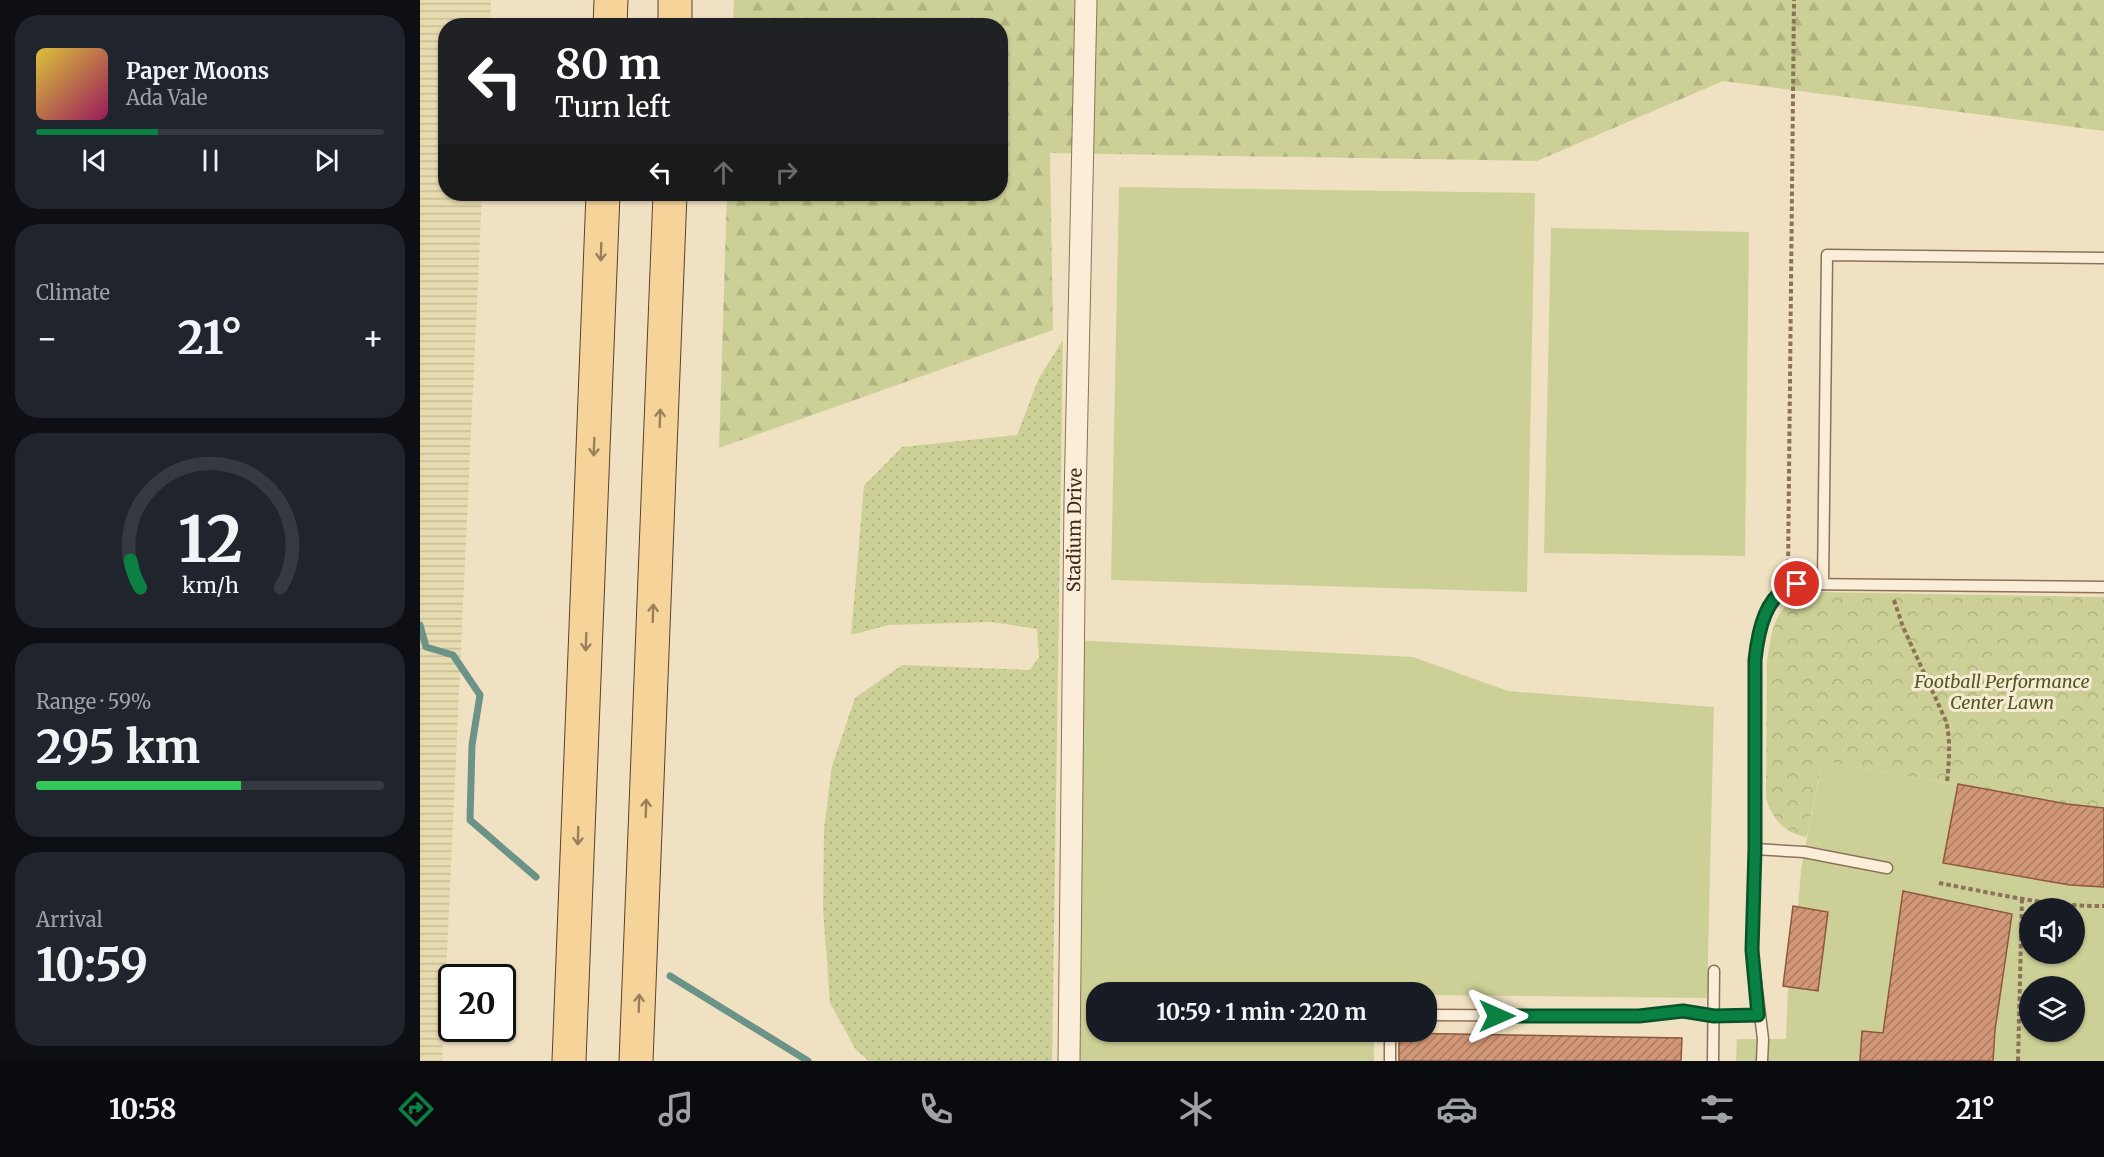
<!DOCTYPE html>
<meta charset="utf-8">
<style>
body{margin:0;font-family:Merriweather,serif;background:#20242c;color:#f1f3f6;height:100vh;display:flex;flex-direction:column;font-size:22px;white-space:nowrap}
*{box-sizing:border-box;margin:0}
p{font-size:20px;color:#9ea1a6}
.icon{flex:none;width:33px;height:33px;fill:none;stroke:currentColor;stroke-width:2;stroke-linecap:round;stroke-linejoin:round}
.map{position:relative;flex:1;overflow:hidden}
.side{display:flex;flex-direction:column;gap:15px;padding:15px;background:#0d0f14;width:420px}
.side>*{flex:none}
.hud{position:absolute;left:18px;top:18px;width:570px;height:183px;border-radius:24px;box-shadow:0 2px 4px #0004;background:#202124;color:#fff;overflow:hidden}
.buttons{position:absolute;left:1599px;top:898px;display:grid;gap:12px}
.buttons a{display:grid;place-items:center;width:66px;height:66px;border-radius:50%;background:#171b24;box-shadow:0 2px 4px #0004;font-size:30px}
.speed{position:absolute;left:18px;top:964px;display:flex;gap:12px;font-size:30px;font-weight:700;text-align:center}
.speed>*{display:grid;place-content:center;width:78px;height:78px;border-radius:50%;background:#171b24;box-shadow:0 2px 4px #0004;line-height:1}
.speed .limit{border:3px solid #111;border-radius:9px;background:#fff;color:#111}
.pin{position:absolute;display:grid;place-items:center;width:51px;height:51px;color:#fff;margin:-26px;border:3px solid #fff;border-radius:50%;box-shadow:0 2px 6px #0007}
.me{position:absolute;width:66px;margin:-33px;rotate:90deg;stroke-linejoin:round;filter:drop-shadow(0 0 4px #0008)}
.turn{display:flex;align-items:center;gap:21px;height:126px;padding:0 18px;font-size:27px}
.turn .icon{width:78px;height:78px;stroke-width:2.5}
.turn b{display:block;font-size:42px;line-height:51px}
.lanes{display:flex;align-items:center;height:57px;padding:0 18px;background:#0003;justify-content:center;gap:30px;direction:ltr}
.lanes .off{opacity:.35}
.big{font-size:45px;font-weight:700;line-height:1.1}
.side .tile{flex:1;display:flex;flex-direction:column;justify-content:center;gap:9px;min-width:0;padding:0 21px;border-radius:24px;background:#20242c}
.side .dial{align-items:center;gap:0}
.dial svg{height:156px;overflow:visible;fill:none;stroke:#363941;stroke-width:7;stroke-linecap:round;text-anchor:middle}
.dial text{fill:#f1f3f6;stroke:none}
.song{display:flex;align-items:center;gap:18px}
.cover{width:72px;height:72px;border-radius:9px;background:linear-gradient(135deg,hsl(50 70% 55%),hsl(330 70% 35%))}
.played{height:6px;border-radius:3px;background:linear-gradient(90deg,#0b8043 35%,#363941 35%)}
.keys{display:flex;justify-content:space-around;direction:ltr}
.heat{display:flex;justify-content:space-between;align-items:center;font-size:33px;direction:ltr}
.charge{height:9px;border-radius:4px;background:linear-gradient(90deg,#34c759 59%,#363941 0)}
.trip{position:absolute;left:666px;top:982px;width:351px;height:60px;border-radius:24px;background:#171b24;box-shadow:0 2px 4px #0004;font-weight:700;line-height:60px;text-align:center}
.tab-bar{display:flex;height:96px;justify-content:space-around;align-items:center;background:#090b0e;color:#9ea1a6}
.tab-bar .icon{width:42px;height:42px}
.tab-bar .active{color:#0b8043}
.tab-bar b{font-size:27px;color:#f1f3f6}
main{display:flex;flex:1;min-height:0}
.map>svg:first-child{display:block}
</style>
<main>
<section class="side">
<div class="tile">
<div class="song"><i class="cover"></i><div><b>Paper Moons</b><p>Ada Vale</p></div></div>
<div class="played"></div>
<div class="keys"><svg class="icon" aria-label="previous" viewBox="0 0 24 24"><path d="M18 5L8 12l10 7zM5 5v14"/></svg><svg class="icon" aria-label="pause" viewBox="0 0 24 24"><path d="M8 5v14M16 5v14"/></svg><svg class="icon" aria-label="next" viewBox="0 0 24 24"><path d="M6 5l10 7-10 7zM19 5v14"/></svg></div>
</div>
<div class="tile"><p>Climate</p>
<div class="heat"><a>−</a><b class="big">21°</b><a>+</a></div>
</div>
<div class="tile dial"><svg viewBox="0 0 100 80">
<path d="M14 69A42 42 0 1 1 86 69"/>
<path d="M14 69A42 42 0 0 1 9 55" stroke="#0b8043"/>
<text x="50" y="56" font-size="32" font-weight="700">12</text>
<text x="50" y="72" font-size="11">km/h</text>
</svg></div>
<div class="tile"><p>Range · 59%</p><b class="big">295 km</b><div class="charge"></div></div>
<div class="tile"><p>Arrival</p><b class="big">10:59</b></div>
</section>
<div class="map">
<svg width="1684" height="1061" viewBox="0 0 1684 1061">
<defs>
<pattern id="farmland-rules" width="6" height="5" patternUnits="userSpaceOnUse" patternTransform="scale(1.5)"><rect width="6" height="5" fill="#e7dbb0"/><path d="M0 2.5h6" fill="none" stroke="#c7bc97"/></pattern>
<pattern id="grass-dots" width="8" height="8" patternUnits="userSpaceOnUse" patternTransform="scale(1.5)"><rect width="8" height="8" fill="#cdd096"/><path d="M2 2h.1M6 6h.1" fill="none" stroke="#b1b381" stroke-width="1.8" stroke-linecap="round"/></pattern>
<pattern id="forest-firs" width="22" height="20" patternUnits="userSpaceOnUse" patternTransform="scale(1.5)"><rect width="22" height="20" fill="#cdd096"/><path d="M5 1l3.5 6h-7zM16 11l3.5 6h-7z" fill="#b1b381"/></pattern>
<pattern id="park-crowns" width="20" height="18" patternUnits="userSpaceOnUse" patternTransform="scale(1.5)"><rect width="20" height="18" fill="#cdd096"/><path d="M2 6a3 3 0 1 1 6 0M12 15a3 3 0 1 1 6 0" fill="none" stroke="#b1b381"/></pattern>
<pattern id="building-hatch" width="6" height="6" patternUnits="userSpaceOnUse" patternTransform="scale(1.5)"><rect width="6" height="6" fill="#d19777"/><path d="M-1 1l2-2M0 6l6-6M5 7l2-2" fill="none" stroke="#ab7b61"/></pattern>
</defs>
<rect width="100%" height="100%" fill="#f1e1c3"/>
<path fill="url(#farmland-rules)" d="M0,0H71L70,25L26,26V194H62L22,1061H0Z"/>
<path fill="url(#grass-dots)" d="M643,340L632,1061H449L436,1050L410,1003L403,909L404,829L412,766L435,698L482,665L610,670L619,657L617,629L571,622L469,625L431,635L444,486L482,447L597,435L619,378Z"/>
<path fill="url(#forest-firs)" d="M314,0H1684V131L1303,81L1117,161L630,153L633,330L299,448L307,194H580V26L313,25Z"/>
<path fill="url(#park-crowns)" d="M1398,592L1684,597V808L1647,804L1402,761L1387,837C1364,833 1353,820 1346,798L1347,662C1352,625 1356,599 1398,592Z"/>
<g fill="#cdd096" fill-rule="evenodd">
<path d="M699,187L1115,193L1107,592L691,580Z"/>
<path d="M1131,228L1329,232L1325,556L1124,553Z"/>
<path d="M653,640L993,657L1088,691L1294,707L1287,998L1007,995L1006,993H676V1032H954V1061H648Z"/>
<path d="M1402,761L1647,804L1684,808V1061H1316L1317,1039H1366L1368,987L1363,986L1373,906H1378L1381,870ZM1610,909H1654V954H1610ZM1610,987H1654V1032H1610Z"/>
</g>
<g fill="none" stroke-linecap="round" stroke-linejoin="round">
<g stroke="#6c9387" stroke-width="7">
<path d="M0,625L6,647L33,655L60,695L52,745L50,820L116,877"/>
<path d="M250,976L388,1061"/>
</g>
</g>
<g fill="url(#building-hatch)" stroke="#8e583d" stroke-width="1.5">
<path d="M1538,784L1647,804L1684,808V887L1650,885L1523,863Z"/>
<path d="M1483,891L1592,914L1575,1030L1573,1061H1440L1442,1031L1463,1033Z"/>
<path d="M1373,906L1408,912L1398,991L1363,986Z"/>
<path d="M979,1033L1262,1038L1261,1061H979Z"/>
</g>
<g fill="none" stroke-linecap="round" stroke-linejoin="round">
<defs>
<g id="lane">
<path d="M1403,584L1407,255L1684,258"/>
<path d="M1335,849L1384,852L1467,868"/>
<path d="M1006,1015L1219,1016L1263,1011L1294,1016L1338,1015"/>
<path d="M970,1061V1032"/>
<path d="M1293,1061L1294,971"/>
<path d="M1342,1061L1343,1039L1332,950L1335,849V660C1338,631 1345,592 1377,584L1684,587"/>
</g>
<g id="street">
<path id="s1" d="M649,1061L655,500L666,0"/>
</g>
<g id="primary">
<path d="M190,26L191,0"/>
<path d="M255,26V0"/>
<path d="M149,1061L183,194"/>
<path d="M216,1061L250,194"/>
</g>
</defs>
<use href="#lane" stroke="#8d7159" stroke-width="13"/>
<use href="#street" stroke="#8d7159" stroke-width="23"/>
<use href="#primary" stroke="#5a402d" stroke-width="35"/>
<g stroke="#8d7159" stroke-width="4" stroke-dasharray="4.5 3" stroke-linecap="butt">
<path d="M1368,571L1374,0"/>
<path d="M1474,600L1483,627L1526,721C1531,742 1529,761 1527,782"/>
<path d="M1519,883C1573,893 1629,907 1684,906"/>
<path d="M1598,1061L1602,898"/>
</g>
<use href="#lane" stroke="#fbeed8" stroke-width="10"/>
<use href="#street" stroke="#fbeed8" stroke-width="21"/>
<use href="#primary" stroke="#f6d499" stroke-width="33"/>
</g>
<defs><path id="oneway-shaft" d="M-6 0H5M1.5-3L5.5 0L1.5 3" fill="none" stroke-width="1.6" stroke-linecap="round" stroke-linejoin="round" transform="scale(1.5)"/></defs>
<g stroke="#997f5c">
<use href="#oneway-shaft" transform="translate(181 252) rotate(92)"/>
<use href="#oneway-shaft" transform="translate(240 418) rotate(-88)"/>
<use href="#oneway-shaft" transform="translate(174 447) rotate(92)"/>
<use href="#oneway-shaft" transform="translate(233 613) rotate(-88)"/>
<use href="#oneway-shaft" transform="translate(166 642) rotate(92)"/>
<use href="#oneway-shaft" transform="translate(226 808) rotate(-88)"/>
<use href="#oneway-shaft" transform="translate(158 836) rotate(92)"/>
<use href="#oneway-shaft" transform="translate(219 1003) rotate(-88)"/>
</g>
<g fill="none" stroke-linecap="round" stroke-linejoin="round">
<defs>
<path id="route" d="M1077,1016H1219L1263,1011L1294,1016L1338,1015L1332,950L1335,849V660C1338,632 1345,592 1377,584"/>
</defs>
<use href="#route" stroke="#07532c" stroke-width="15"/>
<use href="#route" stroke="#0b8043" stroke-width="10"/>
</g>
<g text-anchor="middle" stroke-width="6" stroke-linejoin="round" paint-order="stroke">
<g font-size="18" fill="#3c2a1e" stroke="#f8ebd4">
<text dy="6" stroke="none"><textPath href="#s1" startOffset="531">Stadium Drive</textPath></text>
</g>
<g font-size="18" font-style="italic" fill="#4f5a23" stroke="#f8ebd4">
<text x="1582" y="688">Football Performance<tspan x="1582" dy="21">Center Lawn</tspan></text>
</g>
</g>
</svg>
<div class="buttons">
<a><svg class="icon" aria-label="sound" viewBox="0 0 24 24"><path d="M4 9h4l5-4v14l-5-4H4zM17 9q2 3 0 6"/></svg></a>
<a><svg class="icon" aria-label="layers" viewBox="0 0 24 24"><path d="M12 4l9 5-9 5-9-5zM3 14l9 5 9-5"/></svg></a>
</div>
<div class="speed"><div class="limit">20</div></div>
<div class="pin" style="left:1377px;top:584px;background:#d93025"><svg class="icon" aria-label="arrive" viewBox="0 0 24 24"><path d="M6 21V4h12l-3 4 3 4H6"/></svg></div>
<svg class="me" style="left:1077px;top:1016px" viewBox="-20 -20 40 40"><path d="M0-17L14 15 0 8-14 15z" fill="#0b8043" stroke="#fff" stroke-width="4"/></svg>
<div class="trip">10:59 · 1 min · 220 m</div>
<div class="hud">
<div class="turn"><svg class="icon" aria-label="left" viewBox="0 0 24 24"><path d="M17 20v-9H6M10 6l-5 5 5 5"/></svg><div><b>80 m</b>Turn left</div></div>
<div class="lanes"><svg class="icon" aria-label="left" viewBox="0 0 24 24"><path d="M17 20v-9H6M10 6l-5 5 5 5"/></svg><svg class="icon off" aria-label="ahead" viewBox="0 0 24 24"><path d="M12 20V5M6 11l6-6 6 6"/></svg><svg class="icon off" aria-label="right" viewBox="0 0 24 24"><path d="M7 20v-9h11M14 6l5 5-5 5"/></svg></div>
</div>
</div>
</main>
<nav class="tab-bar">
<b>10:58</b>
<svg class="icon active" aria-label="directions" viewBox="0 0 24 24"><path d="M12 3l9 9-9 9-9-9zM9 14v-3h6M13 9l2 2-2 2"/></svg>
<svg class="icon" aria-label="music" viewBox="0 0 24 24"><path d="M9 18V5l10-2v13"/><circle cx="6" cy="18" r="3"/><circle cx="16" cy="16" r="3"/></svg>
<svg class="icon" aria-label="phone" viewBox="0 0 24 24"><path d="M5 4h4l2 5-3 2q2 4 5 5l2-3 5 2v4C11 20 4 13 5 4z"/></svg>
<svg class="icon" aria-label="climate" viewBox="0 0 24 24"><path d="M12 3v18M4 7l16 10M4 17L20 7"/></svg>
<svg class="icon" aria-label="car" viewBox="0 0 24 24"><path d="M5 17H2v-5l4-1 3-4h7l3 4 3 1v5h-3M9 17h6M6 11h13"/><circle cx="7" cy="17" r="2"/><circle cx="17" cy="17" r="2"/></svg>
<svg class="icon" aria-label="filters" viewBox="0 0 24 24"><path d="M4 7h16M4 17h16"/><circle cx="9" cy="7" r="2"/><circle cx="15" cy="17" r="2"/></svg>
<b>21°</b>
</nav>
